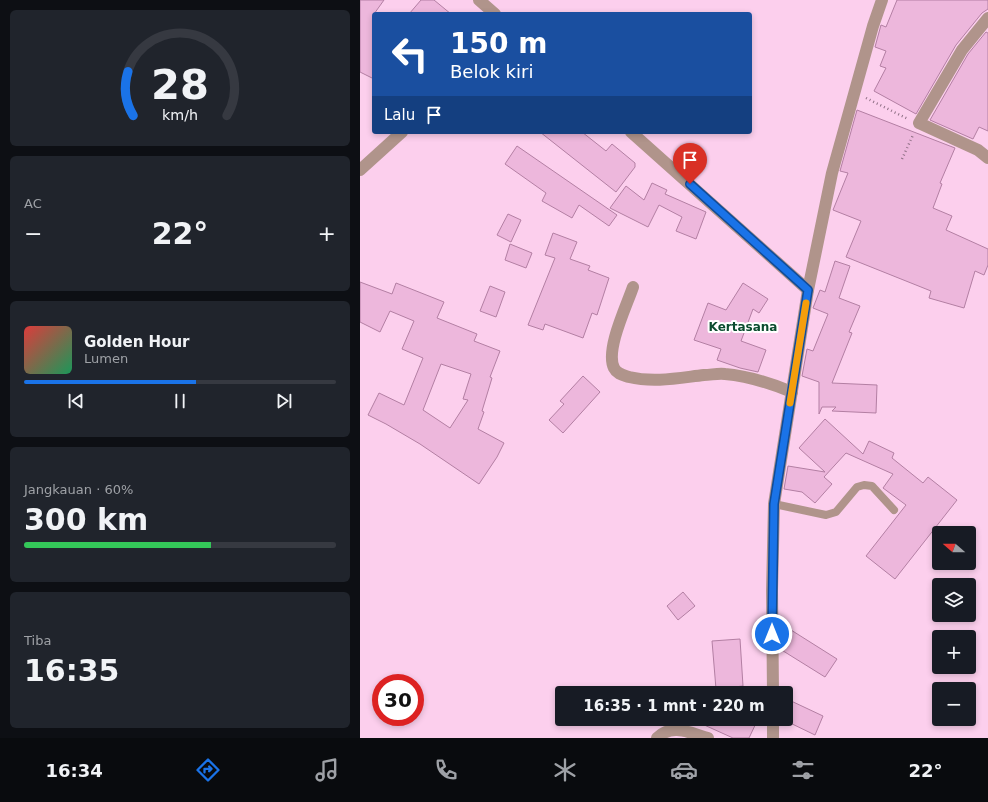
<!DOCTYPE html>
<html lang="id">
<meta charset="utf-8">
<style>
body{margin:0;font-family:"DejaVu Sans",sans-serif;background:#20242c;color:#f1f3f6;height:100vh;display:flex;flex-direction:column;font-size:15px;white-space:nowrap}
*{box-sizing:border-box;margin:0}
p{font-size:13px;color:#9ea1a6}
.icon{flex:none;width:22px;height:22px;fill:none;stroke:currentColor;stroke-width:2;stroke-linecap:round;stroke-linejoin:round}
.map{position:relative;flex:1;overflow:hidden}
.drawer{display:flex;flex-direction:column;gap:10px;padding:10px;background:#0d0f14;width:360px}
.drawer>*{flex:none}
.guide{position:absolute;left:12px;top:12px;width:380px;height:122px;border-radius:4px;box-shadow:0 2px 6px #0003;background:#1a4fa0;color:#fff;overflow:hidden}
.needle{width:26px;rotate:290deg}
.controls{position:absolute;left:572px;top:526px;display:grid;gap:8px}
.controls a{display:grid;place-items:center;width:44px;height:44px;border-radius:4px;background:#171b24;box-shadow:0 2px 6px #0003;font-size:20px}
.speed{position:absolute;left:12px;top:674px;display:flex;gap:8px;font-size:20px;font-weight:700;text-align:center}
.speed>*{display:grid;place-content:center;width:52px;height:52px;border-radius:50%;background:#171b24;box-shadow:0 2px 6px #0003;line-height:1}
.speed .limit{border:6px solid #d22;background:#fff;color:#111}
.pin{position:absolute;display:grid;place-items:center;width:34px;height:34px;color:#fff;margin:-41px -17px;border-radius:50% 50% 50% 0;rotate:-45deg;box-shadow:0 0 4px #0007}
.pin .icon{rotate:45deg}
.me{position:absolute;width:44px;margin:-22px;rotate:0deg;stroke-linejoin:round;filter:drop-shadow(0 0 3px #0008)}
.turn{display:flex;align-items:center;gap:14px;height:84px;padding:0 12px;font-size:18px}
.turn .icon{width:52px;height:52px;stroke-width:2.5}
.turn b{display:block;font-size:28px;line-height:34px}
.then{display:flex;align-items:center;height:38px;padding:0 12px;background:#0003;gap:8px;font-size:15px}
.big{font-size:30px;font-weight:600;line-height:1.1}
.drawer .widget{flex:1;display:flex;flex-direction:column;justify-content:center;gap:6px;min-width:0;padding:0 14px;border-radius:6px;background:#20242c}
.drawer .dial{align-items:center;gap:0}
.dial svg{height:104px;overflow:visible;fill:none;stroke:#363941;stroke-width:7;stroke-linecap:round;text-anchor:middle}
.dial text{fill:#f1f3f6;stroke:none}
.song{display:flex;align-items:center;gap:12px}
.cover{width:48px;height:48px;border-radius:6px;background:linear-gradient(135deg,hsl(0 70% 55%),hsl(150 70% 35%))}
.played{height:4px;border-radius:2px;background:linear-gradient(90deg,#1a73e8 55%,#363941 55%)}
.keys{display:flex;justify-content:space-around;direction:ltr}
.heat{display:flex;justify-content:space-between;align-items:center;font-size:22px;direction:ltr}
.charge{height:6px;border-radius:3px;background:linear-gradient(90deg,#34c759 60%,#363941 0)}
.trip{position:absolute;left:195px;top:686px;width:238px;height:40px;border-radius:4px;background:#171b24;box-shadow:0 2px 6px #0003;font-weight:600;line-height:40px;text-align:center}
.tabs{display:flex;height:64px;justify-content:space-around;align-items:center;background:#090b0e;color:#9ea1a6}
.tabs .icon{width:28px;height:28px}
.tabs .selected{color:#1a73e8}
.tabs b{font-size:18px;color:#f1f3f6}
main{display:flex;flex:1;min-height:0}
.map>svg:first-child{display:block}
</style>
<main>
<section class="drawer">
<div class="widget dial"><svg viewBox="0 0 100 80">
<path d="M14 69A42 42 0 1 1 86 69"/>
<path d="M14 69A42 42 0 0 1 10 35" stroke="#1a73e8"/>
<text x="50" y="56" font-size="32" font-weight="700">28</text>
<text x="50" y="72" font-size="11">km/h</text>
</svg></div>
<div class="widget"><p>AC</p>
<div class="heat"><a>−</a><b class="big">22°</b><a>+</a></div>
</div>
<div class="widget">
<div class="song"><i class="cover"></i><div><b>Golden Hour</b><p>Lumen</p></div></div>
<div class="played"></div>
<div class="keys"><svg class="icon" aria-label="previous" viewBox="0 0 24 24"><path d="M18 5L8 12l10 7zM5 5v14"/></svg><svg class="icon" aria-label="pause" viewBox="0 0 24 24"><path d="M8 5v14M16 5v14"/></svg><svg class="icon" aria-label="next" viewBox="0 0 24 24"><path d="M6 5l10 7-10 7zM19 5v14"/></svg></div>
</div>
<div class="widget"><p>Jangkauan · 60%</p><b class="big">300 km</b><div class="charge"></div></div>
<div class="widget"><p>Tiba</p><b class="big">16:35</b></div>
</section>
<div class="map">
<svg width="628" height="738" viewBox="0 0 628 738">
<rect width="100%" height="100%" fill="#fccfed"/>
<g fill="#edb7dc" stroke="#b37fa3" fill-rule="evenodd">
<path d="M0,0H24L14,14V79L0,72Z"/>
<path d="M61,0H74L91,14H49Z"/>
<path d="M537,0H628V9L622,13L596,45L556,114L514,91L526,68L520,66L526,51L515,47L521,25L526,27Z"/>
<path d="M626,32L628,33V131L619,127L613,139L570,120L608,54Z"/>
<path d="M497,110L595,148L580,183L582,184L573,208L592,216L586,230L628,249V265L624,275L615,271L604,308L569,298L571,291L486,257L501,221L473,210L488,173L480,171Z"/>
<path d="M180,132H222L246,151L252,144L275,163V167L256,192Z"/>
<path d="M157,146L257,215L249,226L219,205L212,218L182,201L186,193L145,164Z"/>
<path d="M292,183L307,190L305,194L346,212L336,239L316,231L322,217L299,205L288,227L250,208L266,186L284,200Z"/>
<path d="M148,214L161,220L151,242L137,235Z"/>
<path d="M193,233L217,242L210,259L230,266L228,270L249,278L237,315L232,313L223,338L185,324L183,330L168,325L195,258L185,255Z"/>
<path d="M150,244L172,253L166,268L145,260Z"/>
<path d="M475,261L490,266L479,298L500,306L489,332L492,333L472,383L517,385L516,413L472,411L476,407H462L459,414V382L442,376L447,349L453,351L468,314L453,308L460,290L465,292Z"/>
<path d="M0,282L32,294L36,283L84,302L77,318L117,334L114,341L140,351L130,377L132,378L122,411L124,412L118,429L144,443L137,457L119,484L60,444L26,424L8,415L19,393L44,405L63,358L42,349L54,321L30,311L20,332L0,322ZM81,364L111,374L103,399L108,400L90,428L63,410Z"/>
<path d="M383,283L408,299L399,313L393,309L381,341L406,350L398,372L380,368L357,360L361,349L334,340L348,303L366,310Z"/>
<path d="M130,286L145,292L136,317L120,311Z"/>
<path d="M223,376L240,392L203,433L189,420L204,404L200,401Z"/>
<path d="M465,419L503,454L509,441L534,453L532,458L563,483L568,477L597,500L535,579L506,556L546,505L523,488L533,474L486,453L464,477L472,484L455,503L442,492L424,489L428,466L465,472L439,448Z"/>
<path d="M323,592L335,606L318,620L307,606Z"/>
<path d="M431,630L477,659L465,677L420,649V646Z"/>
<path d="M380,639L383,686L356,689L352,641Z"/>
<path d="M429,700L463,716L455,735L426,721V707Z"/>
<path d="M331,719H398L389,738H373Z"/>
</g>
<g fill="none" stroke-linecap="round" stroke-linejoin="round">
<g stroke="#917187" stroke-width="2.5" stroke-dasharray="1 3" stroke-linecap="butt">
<path d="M506,98L548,119"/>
<path d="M542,159L553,135"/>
</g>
<path stroke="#b0948b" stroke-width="8" d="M414,504L466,515L476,512L497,487L504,485L512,486L534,510"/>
<g stroke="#b0948b" stroke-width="12">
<path d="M119,0L135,14"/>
<path d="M628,18L602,50L559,123L618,150L628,158"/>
<path d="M271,132L448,290"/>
<path d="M0,170L42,132"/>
<path d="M273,287C267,305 245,350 254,368C257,374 263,375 269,377C294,383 318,378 344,375C351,375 358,373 365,374C389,376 410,383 432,392"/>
<path d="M413,693L412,591L414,504L448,290L472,173L513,26L522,0"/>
<path d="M413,719V738"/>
<path d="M297,738C312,723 330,733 348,738"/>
</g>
</g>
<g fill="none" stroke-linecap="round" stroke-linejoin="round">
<defs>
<path id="route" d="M330,184L448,290L414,504L412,634"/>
</defs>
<use href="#route" stroke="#114b97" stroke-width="10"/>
<use href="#route" stroke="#1a73e8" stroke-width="7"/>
<path stroke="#f59e0b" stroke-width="7" d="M430,403L446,303"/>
</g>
<g text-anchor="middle" stroke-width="4" stroke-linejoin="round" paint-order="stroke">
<g font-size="12" font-weight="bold" fill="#0c4c2f" stroke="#fff">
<text x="383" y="331">Kertasana</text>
</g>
</g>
</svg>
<div class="controls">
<a><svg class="needle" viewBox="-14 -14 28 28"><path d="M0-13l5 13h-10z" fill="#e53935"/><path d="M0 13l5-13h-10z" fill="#9ea1a6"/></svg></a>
<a><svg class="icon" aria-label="layers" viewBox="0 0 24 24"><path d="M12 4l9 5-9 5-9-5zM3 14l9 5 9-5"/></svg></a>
<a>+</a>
<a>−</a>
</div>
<div class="speed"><div class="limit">30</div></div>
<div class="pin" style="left:330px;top:184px;background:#d93025"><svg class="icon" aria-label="arrive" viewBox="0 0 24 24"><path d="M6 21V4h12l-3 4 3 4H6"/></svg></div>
<svg class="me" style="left:412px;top:634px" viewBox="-20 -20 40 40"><circle r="17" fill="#1a73e8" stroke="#fff" stroke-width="3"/><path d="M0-11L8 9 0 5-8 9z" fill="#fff"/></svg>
<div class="trip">16:35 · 1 mnt · 220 m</div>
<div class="guide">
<div class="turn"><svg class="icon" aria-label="left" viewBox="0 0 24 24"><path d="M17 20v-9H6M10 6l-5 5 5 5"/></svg><div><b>150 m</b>Belok kiri</div></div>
<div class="then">Lalu<svg class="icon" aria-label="arrive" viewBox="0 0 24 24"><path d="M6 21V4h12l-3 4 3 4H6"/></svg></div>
</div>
</div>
</main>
<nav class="tabs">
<b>16:34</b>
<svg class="icon selected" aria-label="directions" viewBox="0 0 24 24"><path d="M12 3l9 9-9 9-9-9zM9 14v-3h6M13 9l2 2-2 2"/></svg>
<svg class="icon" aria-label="music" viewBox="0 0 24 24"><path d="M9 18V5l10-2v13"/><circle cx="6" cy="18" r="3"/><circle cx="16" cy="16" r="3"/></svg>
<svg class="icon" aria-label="phone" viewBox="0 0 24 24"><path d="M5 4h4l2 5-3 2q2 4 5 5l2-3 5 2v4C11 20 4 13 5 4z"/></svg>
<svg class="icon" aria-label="climate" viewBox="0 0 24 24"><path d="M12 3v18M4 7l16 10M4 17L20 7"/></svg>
<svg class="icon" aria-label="car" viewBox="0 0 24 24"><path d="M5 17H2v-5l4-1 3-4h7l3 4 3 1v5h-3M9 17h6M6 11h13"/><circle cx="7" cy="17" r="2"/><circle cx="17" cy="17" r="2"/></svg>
<svg class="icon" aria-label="filters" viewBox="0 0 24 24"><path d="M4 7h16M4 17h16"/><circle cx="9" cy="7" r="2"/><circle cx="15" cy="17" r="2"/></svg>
<b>22°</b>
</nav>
